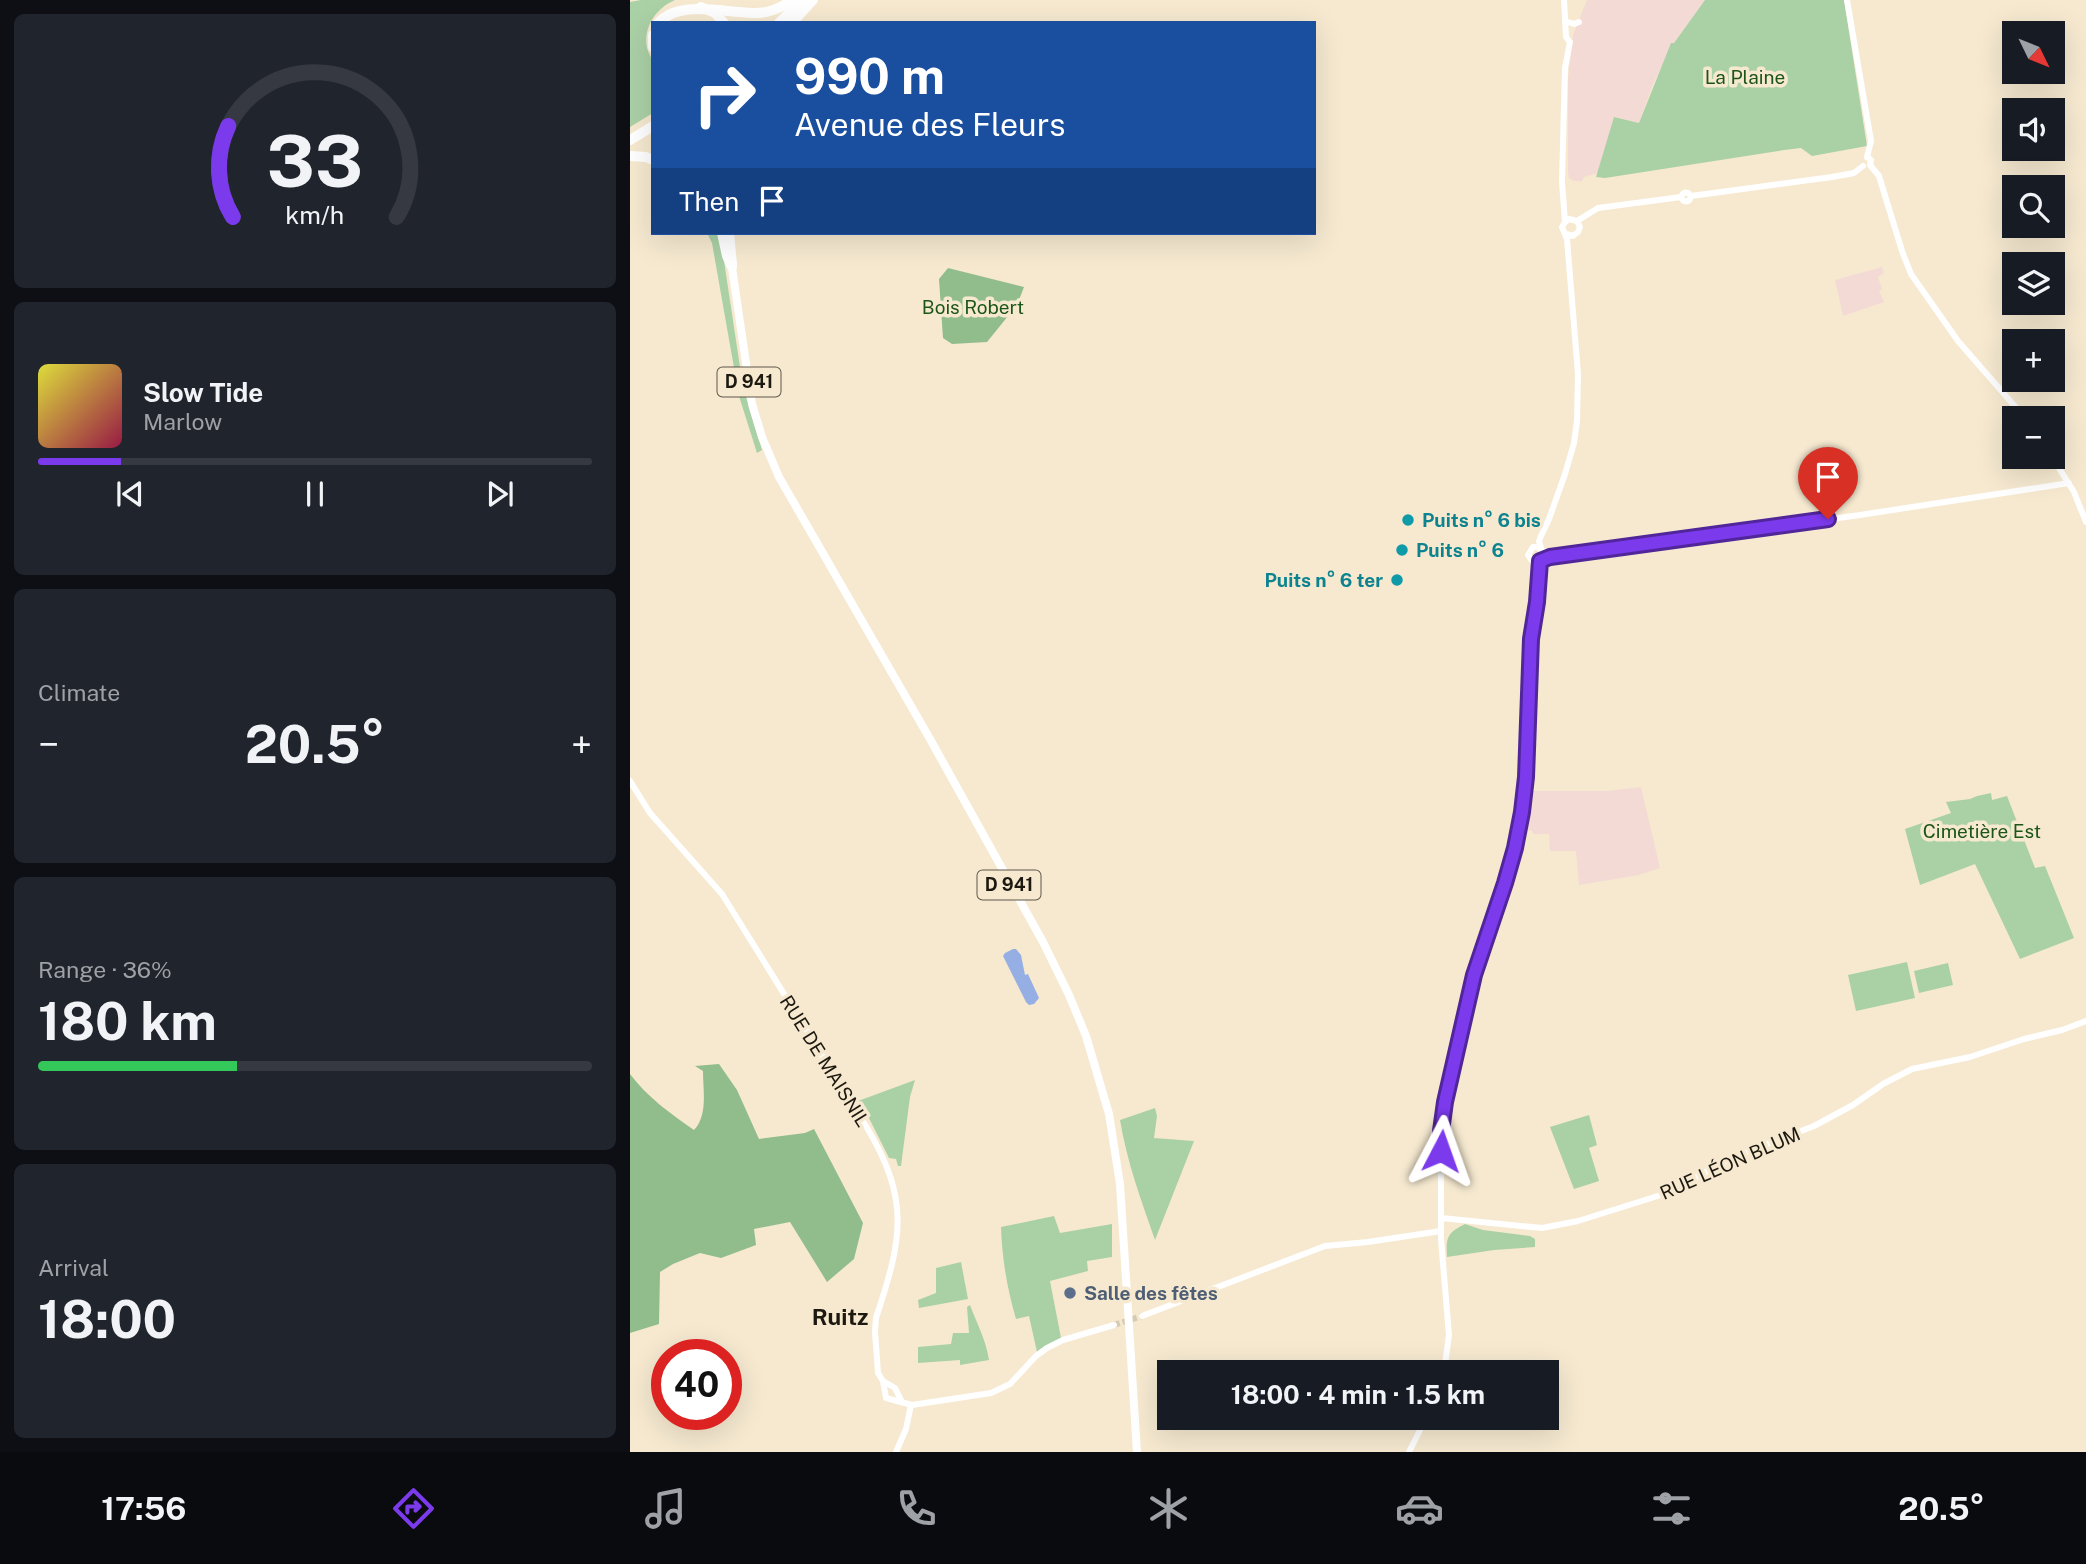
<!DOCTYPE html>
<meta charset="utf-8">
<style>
body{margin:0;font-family:"Public Sans",sans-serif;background:#20242c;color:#f1f3f6;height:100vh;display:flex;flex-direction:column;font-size:26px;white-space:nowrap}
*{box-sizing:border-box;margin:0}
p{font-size:23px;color:#9ea1a6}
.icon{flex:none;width:38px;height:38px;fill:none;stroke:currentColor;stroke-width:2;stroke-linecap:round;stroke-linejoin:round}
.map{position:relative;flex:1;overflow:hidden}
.details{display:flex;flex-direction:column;gap:14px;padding:14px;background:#0d0f14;width:630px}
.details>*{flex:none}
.top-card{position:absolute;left:21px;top:21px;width:665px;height:214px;border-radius:0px;box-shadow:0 7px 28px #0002;background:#1a4fa0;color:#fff;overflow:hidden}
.needle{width:46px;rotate:133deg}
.controls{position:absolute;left:1372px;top:21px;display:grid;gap:14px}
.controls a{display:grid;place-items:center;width:63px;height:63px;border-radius:0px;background:#171b24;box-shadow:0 7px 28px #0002;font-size:35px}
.speed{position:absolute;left:21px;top:1339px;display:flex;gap:14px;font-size:35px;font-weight:700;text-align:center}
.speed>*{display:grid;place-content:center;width:91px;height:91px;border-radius:50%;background:#171b24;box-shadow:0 7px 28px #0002;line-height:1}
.speed .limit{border:10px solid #d22;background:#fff;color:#111}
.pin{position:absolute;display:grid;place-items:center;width:60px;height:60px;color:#fff;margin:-72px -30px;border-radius:50% 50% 50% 0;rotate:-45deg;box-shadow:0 0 7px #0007}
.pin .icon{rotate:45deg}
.me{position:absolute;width:77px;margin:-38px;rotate:4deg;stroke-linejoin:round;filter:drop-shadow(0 0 5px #0008)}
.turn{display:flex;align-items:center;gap:24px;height:147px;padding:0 28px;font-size:32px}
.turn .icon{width:91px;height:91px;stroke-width:2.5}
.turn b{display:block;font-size:49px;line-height:60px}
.then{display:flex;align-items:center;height:66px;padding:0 28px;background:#0003;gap:14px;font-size:26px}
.big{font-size:52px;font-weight:700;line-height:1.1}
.details .widget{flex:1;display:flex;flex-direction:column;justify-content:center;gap:10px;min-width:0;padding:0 24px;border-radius:10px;background:#20242c}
.details .dial{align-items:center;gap:0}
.dial svg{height:182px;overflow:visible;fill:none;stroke:#363941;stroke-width:7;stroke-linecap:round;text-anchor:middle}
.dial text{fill:#f1f3f6;stroke:none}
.song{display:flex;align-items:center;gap:21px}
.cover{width:84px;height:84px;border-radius:10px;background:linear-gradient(135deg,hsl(60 70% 55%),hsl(340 70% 35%))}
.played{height:7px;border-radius:4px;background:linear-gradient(90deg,#7c3aed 15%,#363941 15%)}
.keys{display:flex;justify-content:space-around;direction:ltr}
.heat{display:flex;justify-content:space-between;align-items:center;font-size:38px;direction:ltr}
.charge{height:10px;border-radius:5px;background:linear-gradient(90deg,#34c759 36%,#363941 0)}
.trip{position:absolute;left:527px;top:1360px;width:402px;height:70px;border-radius:0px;background:#171b24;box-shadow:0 7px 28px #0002;font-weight:700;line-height:70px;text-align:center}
.menu{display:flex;height:112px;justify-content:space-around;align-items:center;background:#090b0e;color:#9ea1a6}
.menu .icon{width:49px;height:49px}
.menu .active{color:#7c3aed}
.menu b{font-size:32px;color:#f1f3f6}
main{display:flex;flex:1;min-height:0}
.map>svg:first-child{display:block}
</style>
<main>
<section class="details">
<div class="widget dial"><svg viewBox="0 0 100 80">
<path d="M14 69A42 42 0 1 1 86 69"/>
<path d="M14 69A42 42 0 0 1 12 29" stroke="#7c3aed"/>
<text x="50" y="56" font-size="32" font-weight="700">33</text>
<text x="50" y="72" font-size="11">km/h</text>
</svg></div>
<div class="widget">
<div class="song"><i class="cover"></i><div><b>Slow Tide</b><p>Marlow</p></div></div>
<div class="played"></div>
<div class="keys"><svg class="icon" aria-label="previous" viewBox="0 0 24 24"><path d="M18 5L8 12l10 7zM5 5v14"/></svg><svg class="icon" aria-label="pause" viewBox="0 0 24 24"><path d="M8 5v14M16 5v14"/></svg><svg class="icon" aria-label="next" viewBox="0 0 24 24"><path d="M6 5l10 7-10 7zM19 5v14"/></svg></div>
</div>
<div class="widget"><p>Climate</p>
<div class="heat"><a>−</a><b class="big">20.5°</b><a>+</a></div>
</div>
<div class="widget"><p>Range · 36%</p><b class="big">180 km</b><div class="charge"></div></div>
<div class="widget"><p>Arrival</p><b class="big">18:00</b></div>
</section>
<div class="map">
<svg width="1456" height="1452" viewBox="0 0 1456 1452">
<rect width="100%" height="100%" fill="#f6e9d0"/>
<g fill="#f4dad5">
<path d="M957,0H1075L1043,44L1023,84L1009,123L985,117L968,173L954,177L952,181H944L939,178L938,172V79L943,35Z"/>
<path d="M1252,267L1254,273L1248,277L1252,289L1249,291L1254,302L1213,316L1205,280Z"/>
<path d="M1011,787L1030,868L1009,875L949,885L946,851H920L919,834H903L902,831L894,829L899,814L900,791H977Z"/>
</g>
<g fill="#aad0a6">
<path d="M11,0H45C26,8 13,27 17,48C18,53 22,58 23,63C26,77 23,99 23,113L0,127V2Z"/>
<path d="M1075,0H1214L1237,146L1182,156L1171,148L1154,150L975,178L966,177L984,117L1009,123L1041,43H1044Z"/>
<path d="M77,233H88L91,241L113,387L132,450L127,453L109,396L82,243Z"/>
<path d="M1361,793L1362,800L1377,796L1405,868L1415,866L1444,938L1390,959L1345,864L1290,885L1275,829L1321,813L1316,802L1340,799L1347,796Z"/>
<path d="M1277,962L1285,998L1226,1011L1218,975Z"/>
<path d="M1318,963L1323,985L1289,993L1284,971Z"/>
<path d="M285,1080L280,1097L271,1166H268L266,1159L259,1158L238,1116L228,1101Z"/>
<path d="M525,1108L527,1116L524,1138L564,1141L525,1240C511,1200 497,1162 490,1120Z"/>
<path d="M959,1115L967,1145L959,1148L969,1181L944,1189L920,1127Z"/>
<path d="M424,1216L430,1233L482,1224V1257L457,1261L458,1271L420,1281L431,1338L407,1352L399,1316L386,1319C377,1288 372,1258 371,1227Z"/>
<path d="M835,1224L853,1230L900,1236L905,1239V1247L864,1250L817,1257C816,1237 817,1233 835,1224Z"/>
<path d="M331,1262L338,1299L289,1308L288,1300L306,1293V1268Z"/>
<path d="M340,1305C347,1324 356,1340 359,1360L330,1365V1360L288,1363V1347L321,1344L323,1333H339L337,1307Z"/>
</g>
<g fill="#91bc8c">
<path d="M318,268L394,287L387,305L357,342L322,344L313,338L309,279Z"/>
<path d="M89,1064L107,1090L129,1139L175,1133L184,1129L233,1223L224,1259L197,1282L160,1222L124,1229L126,1245L91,1258L70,1253L43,1264L30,1272L29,1324L0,1333V1074C17,1097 41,1114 64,1130C78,1115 73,1091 73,1071L65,1066Z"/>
</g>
<path fill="#95aee3" d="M383,949H386L391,955L395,975L398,974L409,998L404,1004L399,1005L396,1002L373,956L375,953Z"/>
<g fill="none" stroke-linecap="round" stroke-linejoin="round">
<path stroke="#d5cab3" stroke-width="6" stroke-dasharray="6 3" stroke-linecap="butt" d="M484,1325L512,1316"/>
<g stroke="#fff" stroke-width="6">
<path d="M934,0L936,37L940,42L935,68L932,182L935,222"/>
<path d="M1217,0L1241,141L1237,157"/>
<path d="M935,21L944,24L949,22"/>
<path d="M1237,157L1241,160L1240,165L1249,176L1272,251L1281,274L1328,341L1395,418"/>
<circle cx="1056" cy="197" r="4.5"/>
<path d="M1061,196L1202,177L1224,173L1233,166"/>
<path d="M947,221L968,208L1051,197"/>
<path d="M1422,457L1444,492L1456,522"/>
<path d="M911,548L909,541L911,536L919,519L935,474L944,443L947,421L948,374L937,239L932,227L935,222L939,219L947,221L950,227L948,232L943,236L936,234"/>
<path d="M912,550L907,547H903L898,555L903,562L912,560"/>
<path d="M912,559L1230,515L1439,483"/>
<path d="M0,781L20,813L92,894L236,1126C281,1201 272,1239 246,1318L245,1332L248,1373L253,1381L256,1398L282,1405L361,1393L380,1384L406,1356L417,1348L433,1340L484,1325"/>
<path d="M811,1218L912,1228L948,1221L1034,1194L1102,1158L1184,1126L1223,1105L1253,1084L1282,1069L1340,1057L1394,1039L1432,1030L1456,1021"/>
<path d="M512,1316L695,1246L738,1242L811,1231"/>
<path d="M814,1372L819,1335L811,1239V1131L815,1103L844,975L875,883L885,848L892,812L896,777L901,639L907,602L910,561"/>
<path d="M253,1381L265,1388L272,1402"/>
<path d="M266,1452L276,1429L281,1405"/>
<path d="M779,1452L796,1418"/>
</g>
<g stroke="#fff" stroke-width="8">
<path d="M100,233L103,264"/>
<path d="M101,261L122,404L132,437L149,477L300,739L413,942L439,995L456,1036L479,1114L490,1184L507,1452"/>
</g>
<g stroke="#fff" stroke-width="10">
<path d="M71,7L85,13L94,23"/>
<path d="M28,23C49,0 89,12 122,13C138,14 150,8 163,0"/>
<path d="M149,23L172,0"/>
<path d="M162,23L183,0"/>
<path d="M23,35V47"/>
<path d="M0,140L23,126"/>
<path d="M0,156L16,157L23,160"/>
<path d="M92,233L97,256L102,267"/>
</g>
</g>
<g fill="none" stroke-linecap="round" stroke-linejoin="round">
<defs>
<path id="route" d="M811,1151V1131L815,1102L844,975L875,883L885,848L892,812L896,777L901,639L907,602L910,561L920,557L1198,519"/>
</defs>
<use href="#route" stroke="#51269a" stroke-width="18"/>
<use href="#route" stroke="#7c3aed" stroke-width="12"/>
</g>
<g fill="#0f9aa8" stroke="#f6e9d0" stroke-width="2.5">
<circle cx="778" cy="520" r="7"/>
<circle cx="772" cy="550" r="7"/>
<circle cx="767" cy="580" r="7"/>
</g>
<circle fill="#5c6f8a" stroke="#f6e9d0" stroke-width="2.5" cx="440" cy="1293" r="7"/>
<g text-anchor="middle" stroke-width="7" stroke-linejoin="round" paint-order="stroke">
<g fill="#f6e9d0" stroke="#5e574a" stroke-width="2">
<rect x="87.5" y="367.5" width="63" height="29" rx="5"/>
<rect x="347.5" y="870.5" width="63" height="29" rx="5"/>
</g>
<g font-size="18" font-weight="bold" fill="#1d1910">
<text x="119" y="388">D 941</text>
<text x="379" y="891">D 941</text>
</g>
<g font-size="19" fill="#1b5618" stroke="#f6e9d0">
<text x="1115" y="84">La Plaine</text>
<text x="343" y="314">Bois Robert</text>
<text x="1352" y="838">Cimetière Est</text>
</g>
<g font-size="19" font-weight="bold" fill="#0d838f" stroke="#f6e9d0" text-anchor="start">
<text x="792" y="527">Puits n° 6 bis</text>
<text x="786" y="557">Puits n° 6</text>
<text x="753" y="587" text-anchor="end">Puits n° 6 ter</text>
</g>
<g font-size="19" fill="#1d1910" stroke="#f6e9d0">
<text transform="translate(195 1061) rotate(58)" y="7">RUE DE MAISNIL</text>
<text transform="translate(1100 1163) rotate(-24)" y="7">RUE LÉON BLUM</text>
</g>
<g font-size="19" font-weight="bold" fill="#4e5e75" stroke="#f6e9d0" text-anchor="start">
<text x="454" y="1300">Salle des fêtes</text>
</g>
<g font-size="23" font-weight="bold" fill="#1d1910" stroke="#f6e9d0">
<text x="210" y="1325">Ruitz</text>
</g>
</g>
</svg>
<div class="controls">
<a><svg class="needle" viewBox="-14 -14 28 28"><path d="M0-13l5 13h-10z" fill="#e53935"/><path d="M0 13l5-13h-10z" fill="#9ea1a6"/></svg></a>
<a><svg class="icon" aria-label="sound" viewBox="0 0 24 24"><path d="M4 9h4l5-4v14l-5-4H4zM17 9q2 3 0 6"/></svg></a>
<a><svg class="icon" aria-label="search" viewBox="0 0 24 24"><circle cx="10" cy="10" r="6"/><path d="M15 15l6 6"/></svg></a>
<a><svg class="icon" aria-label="layers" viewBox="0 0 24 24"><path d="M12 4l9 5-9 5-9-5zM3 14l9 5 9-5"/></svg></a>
<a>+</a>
<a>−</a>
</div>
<div class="speed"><div class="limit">40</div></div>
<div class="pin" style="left:1198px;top:519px;background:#d93025"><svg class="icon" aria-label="arrive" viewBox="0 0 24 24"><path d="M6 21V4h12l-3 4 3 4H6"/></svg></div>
<svg class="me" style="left:811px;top:1151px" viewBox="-20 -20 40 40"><path d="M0-17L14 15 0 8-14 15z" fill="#7c3aed" stroke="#fff" stroke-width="4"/></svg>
<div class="trip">18:00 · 4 min · 1.5 km</div>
<div class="top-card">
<div class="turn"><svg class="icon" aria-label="right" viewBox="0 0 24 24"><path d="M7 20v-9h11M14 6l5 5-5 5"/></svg><div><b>990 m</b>Avenue des Fleurs</div></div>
<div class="then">Then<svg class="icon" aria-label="arrive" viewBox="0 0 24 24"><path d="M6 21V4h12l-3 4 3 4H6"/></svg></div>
</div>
</div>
</main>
<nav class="menu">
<b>17:56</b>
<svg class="icon active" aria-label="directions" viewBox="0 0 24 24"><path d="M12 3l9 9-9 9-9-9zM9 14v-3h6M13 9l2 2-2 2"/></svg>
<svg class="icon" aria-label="music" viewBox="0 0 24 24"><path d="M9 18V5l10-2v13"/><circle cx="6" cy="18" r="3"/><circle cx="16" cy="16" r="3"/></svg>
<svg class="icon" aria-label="phone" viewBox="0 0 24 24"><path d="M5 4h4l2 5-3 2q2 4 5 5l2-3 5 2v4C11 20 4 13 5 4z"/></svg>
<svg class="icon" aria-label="climate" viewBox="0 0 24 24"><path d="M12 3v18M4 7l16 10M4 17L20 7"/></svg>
<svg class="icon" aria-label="car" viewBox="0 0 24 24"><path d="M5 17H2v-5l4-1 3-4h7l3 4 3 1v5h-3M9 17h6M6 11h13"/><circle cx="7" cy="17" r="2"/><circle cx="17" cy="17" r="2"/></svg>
<svg class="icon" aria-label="filters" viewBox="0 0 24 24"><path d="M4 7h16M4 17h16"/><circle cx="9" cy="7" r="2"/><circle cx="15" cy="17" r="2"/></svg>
<b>20.5°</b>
</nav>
